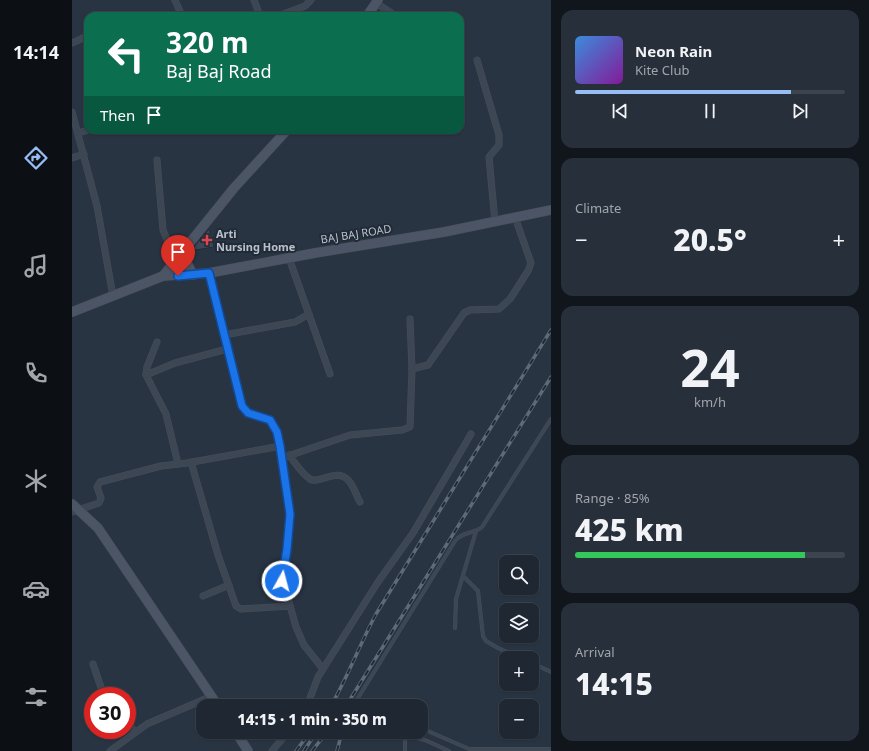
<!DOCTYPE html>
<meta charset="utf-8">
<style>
body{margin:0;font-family:"Noto Sans",sans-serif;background:#272f3a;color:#f1f3f6;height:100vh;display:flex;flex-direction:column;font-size:15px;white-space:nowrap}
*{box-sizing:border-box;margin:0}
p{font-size:13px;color:#a1a5ac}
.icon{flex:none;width:22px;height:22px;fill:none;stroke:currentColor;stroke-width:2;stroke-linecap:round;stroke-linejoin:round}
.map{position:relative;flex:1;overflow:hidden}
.details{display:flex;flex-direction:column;gap:10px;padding:10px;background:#11151c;width:318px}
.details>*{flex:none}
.hud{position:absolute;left:12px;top:12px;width:380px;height:122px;border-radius:12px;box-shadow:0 1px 3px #0004,0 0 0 1px #3c444d;background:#0b6e4f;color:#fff;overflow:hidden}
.buttons{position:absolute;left:427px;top:555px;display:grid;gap:8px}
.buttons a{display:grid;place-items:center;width:40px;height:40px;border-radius:8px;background:#1f2732;box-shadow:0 1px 3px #0004,0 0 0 1px #3c444d;font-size:20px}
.speed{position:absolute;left:12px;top:687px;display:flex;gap:8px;font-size:20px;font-weight:700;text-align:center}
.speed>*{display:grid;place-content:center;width:52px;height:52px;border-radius:50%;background:#1f2732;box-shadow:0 1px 3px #0004,0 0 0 1px #3c444d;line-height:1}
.speed .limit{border:6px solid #d22;background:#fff;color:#111}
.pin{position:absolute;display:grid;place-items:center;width:34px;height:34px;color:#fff;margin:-41px -17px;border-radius:50% 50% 50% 0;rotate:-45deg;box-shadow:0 0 4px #0007}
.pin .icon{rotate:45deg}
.me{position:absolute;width:44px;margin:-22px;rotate:7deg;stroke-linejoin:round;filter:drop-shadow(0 0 3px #0008)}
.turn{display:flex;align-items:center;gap:14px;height:84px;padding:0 16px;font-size:18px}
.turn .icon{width:52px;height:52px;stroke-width:2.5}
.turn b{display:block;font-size:28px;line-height:34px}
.then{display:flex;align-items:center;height:38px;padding:0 16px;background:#0003;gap:8px;font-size:15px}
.big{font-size:30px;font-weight:800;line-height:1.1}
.details .card{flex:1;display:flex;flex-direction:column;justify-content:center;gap:6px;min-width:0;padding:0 14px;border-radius:12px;background:#272f3a}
.details .dial{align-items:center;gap:0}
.dial b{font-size:52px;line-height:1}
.song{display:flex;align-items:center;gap:12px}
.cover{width:48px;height:48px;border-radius:6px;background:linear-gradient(135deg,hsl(210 70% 55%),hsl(290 70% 35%))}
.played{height:4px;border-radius:2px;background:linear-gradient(90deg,#97bdf5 80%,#3c444d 80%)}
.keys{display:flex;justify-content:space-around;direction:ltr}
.heat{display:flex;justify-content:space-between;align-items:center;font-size:22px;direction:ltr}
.charge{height:6px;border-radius:3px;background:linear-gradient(90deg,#34c759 85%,#3c444d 0)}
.trip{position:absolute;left:124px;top:699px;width:232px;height:40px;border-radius:12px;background:#1f2732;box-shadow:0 1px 3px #0004,0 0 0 1px #3c444d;font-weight:800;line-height:40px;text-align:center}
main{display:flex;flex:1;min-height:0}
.menu{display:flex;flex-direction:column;width:72px;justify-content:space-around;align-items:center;background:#0c1014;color:#a1a5ac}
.menu .icon{width:28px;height:28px}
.menu .on{color:#97bdf5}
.menu b{font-size:18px;color:#f1f3f6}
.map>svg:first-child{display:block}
</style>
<main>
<nav class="menu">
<b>14:14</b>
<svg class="icon on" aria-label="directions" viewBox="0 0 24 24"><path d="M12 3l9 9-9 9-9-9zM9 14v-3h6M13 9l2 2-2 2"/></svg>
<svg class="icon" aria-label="music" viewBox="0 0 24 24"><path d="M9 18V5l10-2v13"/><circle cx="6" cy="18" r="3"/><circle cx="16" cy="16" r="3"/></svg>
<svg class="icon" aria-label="phone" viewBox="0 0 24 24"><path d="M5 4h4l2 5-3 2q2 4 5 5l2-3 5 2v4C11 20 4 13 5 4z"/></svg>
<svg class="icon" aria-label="climate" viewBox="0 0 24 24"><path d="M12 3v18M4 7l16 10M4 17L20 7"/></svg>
<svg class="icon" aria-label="car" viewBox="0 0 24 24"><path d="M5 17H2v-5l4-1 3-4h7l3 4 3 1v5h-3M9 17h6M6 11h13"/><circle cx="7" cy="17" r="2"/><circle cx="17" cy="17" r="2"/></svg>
<svg class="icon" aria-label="filters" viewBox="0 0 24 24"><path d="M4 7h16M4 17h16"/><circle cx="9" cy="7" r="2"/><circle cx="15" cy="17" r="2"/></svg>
</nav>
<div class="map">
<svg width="479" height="751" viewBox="0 0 479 751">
<rect width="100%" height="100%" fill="#293443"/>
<path fill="#3b4859" stroke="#232d3a" d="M137,229L142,247L123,250L122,247Z"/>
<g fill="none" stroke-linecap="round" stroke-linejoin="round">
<defs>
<g id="lane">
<path d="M391,576L406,591L411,636L414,641L426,648L448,658"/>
<path d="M383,628L384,599L404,531"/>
<path d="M460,663L479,672"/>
<path d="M281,706L383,541C389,532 402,534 410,527L479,419"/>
<path d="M349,728L397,749H479"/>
<path d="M322,732L353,740L377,751"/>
<path d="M333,751V735"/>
</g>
<g id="street">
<path d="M103,0L110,16"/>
<path d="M182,0L188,16"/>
<path d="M304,3L324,16"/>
<path d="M206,16L233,6L239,0"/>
<path d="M0,43L13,37"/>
<path d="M405,60L427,135V145L417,157L423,222"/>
<path d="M0,112L25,206L41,296"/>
<path d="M6,133L16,130"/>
<path d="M0,158L12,154"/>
<path d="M85,160L91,230L96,242L109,254"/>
<path d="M217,258L258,374"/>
<path d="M137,273L170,406L176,413L199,420L205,432L209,446L218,514L215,549L211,581L224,627L232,645L251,669"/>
<path d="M152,335L223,322L237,314"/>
<path d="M85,342L75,367L74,375L94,414L106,464"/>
<path d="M340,369L356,365L392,313L398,310L427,309L438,299L456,271L459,263L443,217"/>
<path d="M74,375L103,363L155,349"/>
<path d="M217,455C223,463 230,474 238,479C247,485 264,467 276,480C282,486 284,495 288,502"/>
<path d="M210,458L278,435L330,430L338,427L340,369L338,319"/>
<path d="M119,462L146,555L164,606L169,609L218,606"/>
<path d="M0,512L27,503L29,498L25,487L28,482L89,466L115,463L209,446"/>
<path d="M131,596L157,585"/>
<path d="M21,664L32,696"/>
<path d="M235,706L246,677L306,582L341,533L399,434"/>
<path d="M55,722L63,732"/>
<path d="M38,751L75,724L140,696"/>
<path d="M200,751L216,732"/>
</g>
<g id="secondary">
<path d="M295,16L306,0"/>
<path d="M110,253L121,275"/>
<path d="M91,276L137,273L243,253L372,232L479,210"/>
<path d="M0,312L91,276L162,188L215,130"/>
<path d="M0,504L26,528L146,706"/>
<path d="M164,732L176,751"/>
</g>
</defs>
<use href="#lane" stroke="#464f5c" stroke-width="4"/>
<use href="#street" stroke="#464f5c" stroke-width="7"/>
<use href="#secondary" stroke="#464f5c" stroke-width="10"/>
<use href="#lane" stroke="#3d4653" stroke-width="3"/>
<use href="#street" stroke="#3d4653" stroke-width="6"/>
<use href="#secondary" stroke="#4b5565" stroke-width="9"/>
<defs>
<g id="rail">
<path d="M259,706C276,676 288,644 304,614L479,330"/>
<path d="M274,706L479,377"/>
<path d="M224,751L238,732"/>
<path d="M232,751L243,734"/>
<path d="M240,751L255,732"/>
<path d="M265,751L270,732"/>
</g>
</defs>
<use href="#rail" stroke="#5f6a79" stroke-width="3.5"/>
<use href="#rail" stroke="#212b38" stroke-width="2" stroke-dasharray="6" stroke-linecap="butt"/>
</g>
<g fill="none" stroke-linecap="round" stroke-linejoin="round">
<defs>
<path id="route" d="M106,276L137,273L170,406L176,413L198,420L205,432L208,446L218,514L215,549L210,581"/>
</defs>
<use href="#route" stroke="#114b97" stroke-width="10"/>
<use href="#route" stroke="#1a73e8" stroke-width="7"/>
</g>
<path fill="#e0444e" stroke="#212b38" stroke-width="1.5" d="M133 234h4v4h4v4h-4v4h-4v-4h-4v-4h4z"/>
<g text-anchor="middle" stroke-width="4" stroke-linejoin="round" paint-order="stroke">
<g font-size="11" font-weight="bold" fill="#bac1cc" stroke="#212b38" text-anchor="start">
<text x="144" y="238">Arti<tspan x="144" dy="13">Nursing Home</tspan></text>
</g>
<g font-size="11" fill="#bac1cc" stroke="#212b38">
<text transform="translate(284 234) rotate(-9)" y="4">BAJ BAJ ROAD</text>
</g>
</g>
</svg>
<div class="buttons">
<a><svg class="icon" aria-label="search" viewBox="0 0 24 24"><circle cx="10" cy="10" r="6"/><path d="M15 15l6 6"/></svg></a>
<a><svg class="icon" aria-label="layers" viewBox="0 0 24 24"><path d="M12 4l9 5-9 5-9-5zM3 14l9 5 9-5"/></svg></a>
<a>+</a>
<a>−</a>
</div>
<div class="speed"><div class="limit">30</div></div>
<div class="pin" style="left:106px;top:276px;background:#d93025"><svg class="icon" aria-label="arrive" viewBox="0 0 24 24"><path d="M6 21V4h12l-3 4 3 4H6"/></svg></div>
<svg class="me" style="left:210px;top:581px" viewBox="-20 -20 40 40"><circle r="17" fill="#1a73e8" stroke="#fff" stroke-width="3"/><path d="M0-11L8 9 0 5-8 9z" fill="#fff"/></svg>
<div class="trip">14:15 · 1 min · 350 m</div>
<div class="hud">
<div class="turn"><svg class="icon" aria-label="left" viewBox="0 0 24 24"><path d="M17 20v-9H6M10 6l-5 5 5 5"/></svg><div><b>320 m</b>Baj Baj Road</div></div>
<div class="then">Then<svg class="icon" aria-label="arrive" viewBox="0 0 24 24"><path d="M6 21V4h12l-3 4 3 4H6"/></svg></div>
</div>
</div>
<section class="details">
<div class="card">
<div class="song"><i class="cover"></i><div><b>Neon Rain</b><p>Kite Club</p></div></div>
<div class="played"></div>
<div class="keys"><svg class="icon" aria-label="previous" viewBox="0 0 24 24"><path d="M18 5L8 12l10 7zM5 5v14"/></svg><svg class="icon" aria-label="pause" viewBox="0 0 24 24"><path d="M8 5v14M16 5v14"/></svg><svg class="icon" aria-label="next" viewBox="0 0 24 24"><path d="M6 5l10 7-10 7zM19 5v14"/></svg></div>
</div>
<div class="card"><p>Climate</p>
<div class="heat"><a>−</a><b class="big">20.5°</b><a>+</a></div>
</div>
<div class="card dial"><b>24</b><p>km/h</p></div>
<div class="card"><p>Range · 85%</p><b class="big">425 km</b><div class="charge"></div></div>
<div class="card"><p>Arrival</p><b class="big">14:15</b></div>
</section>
</main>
